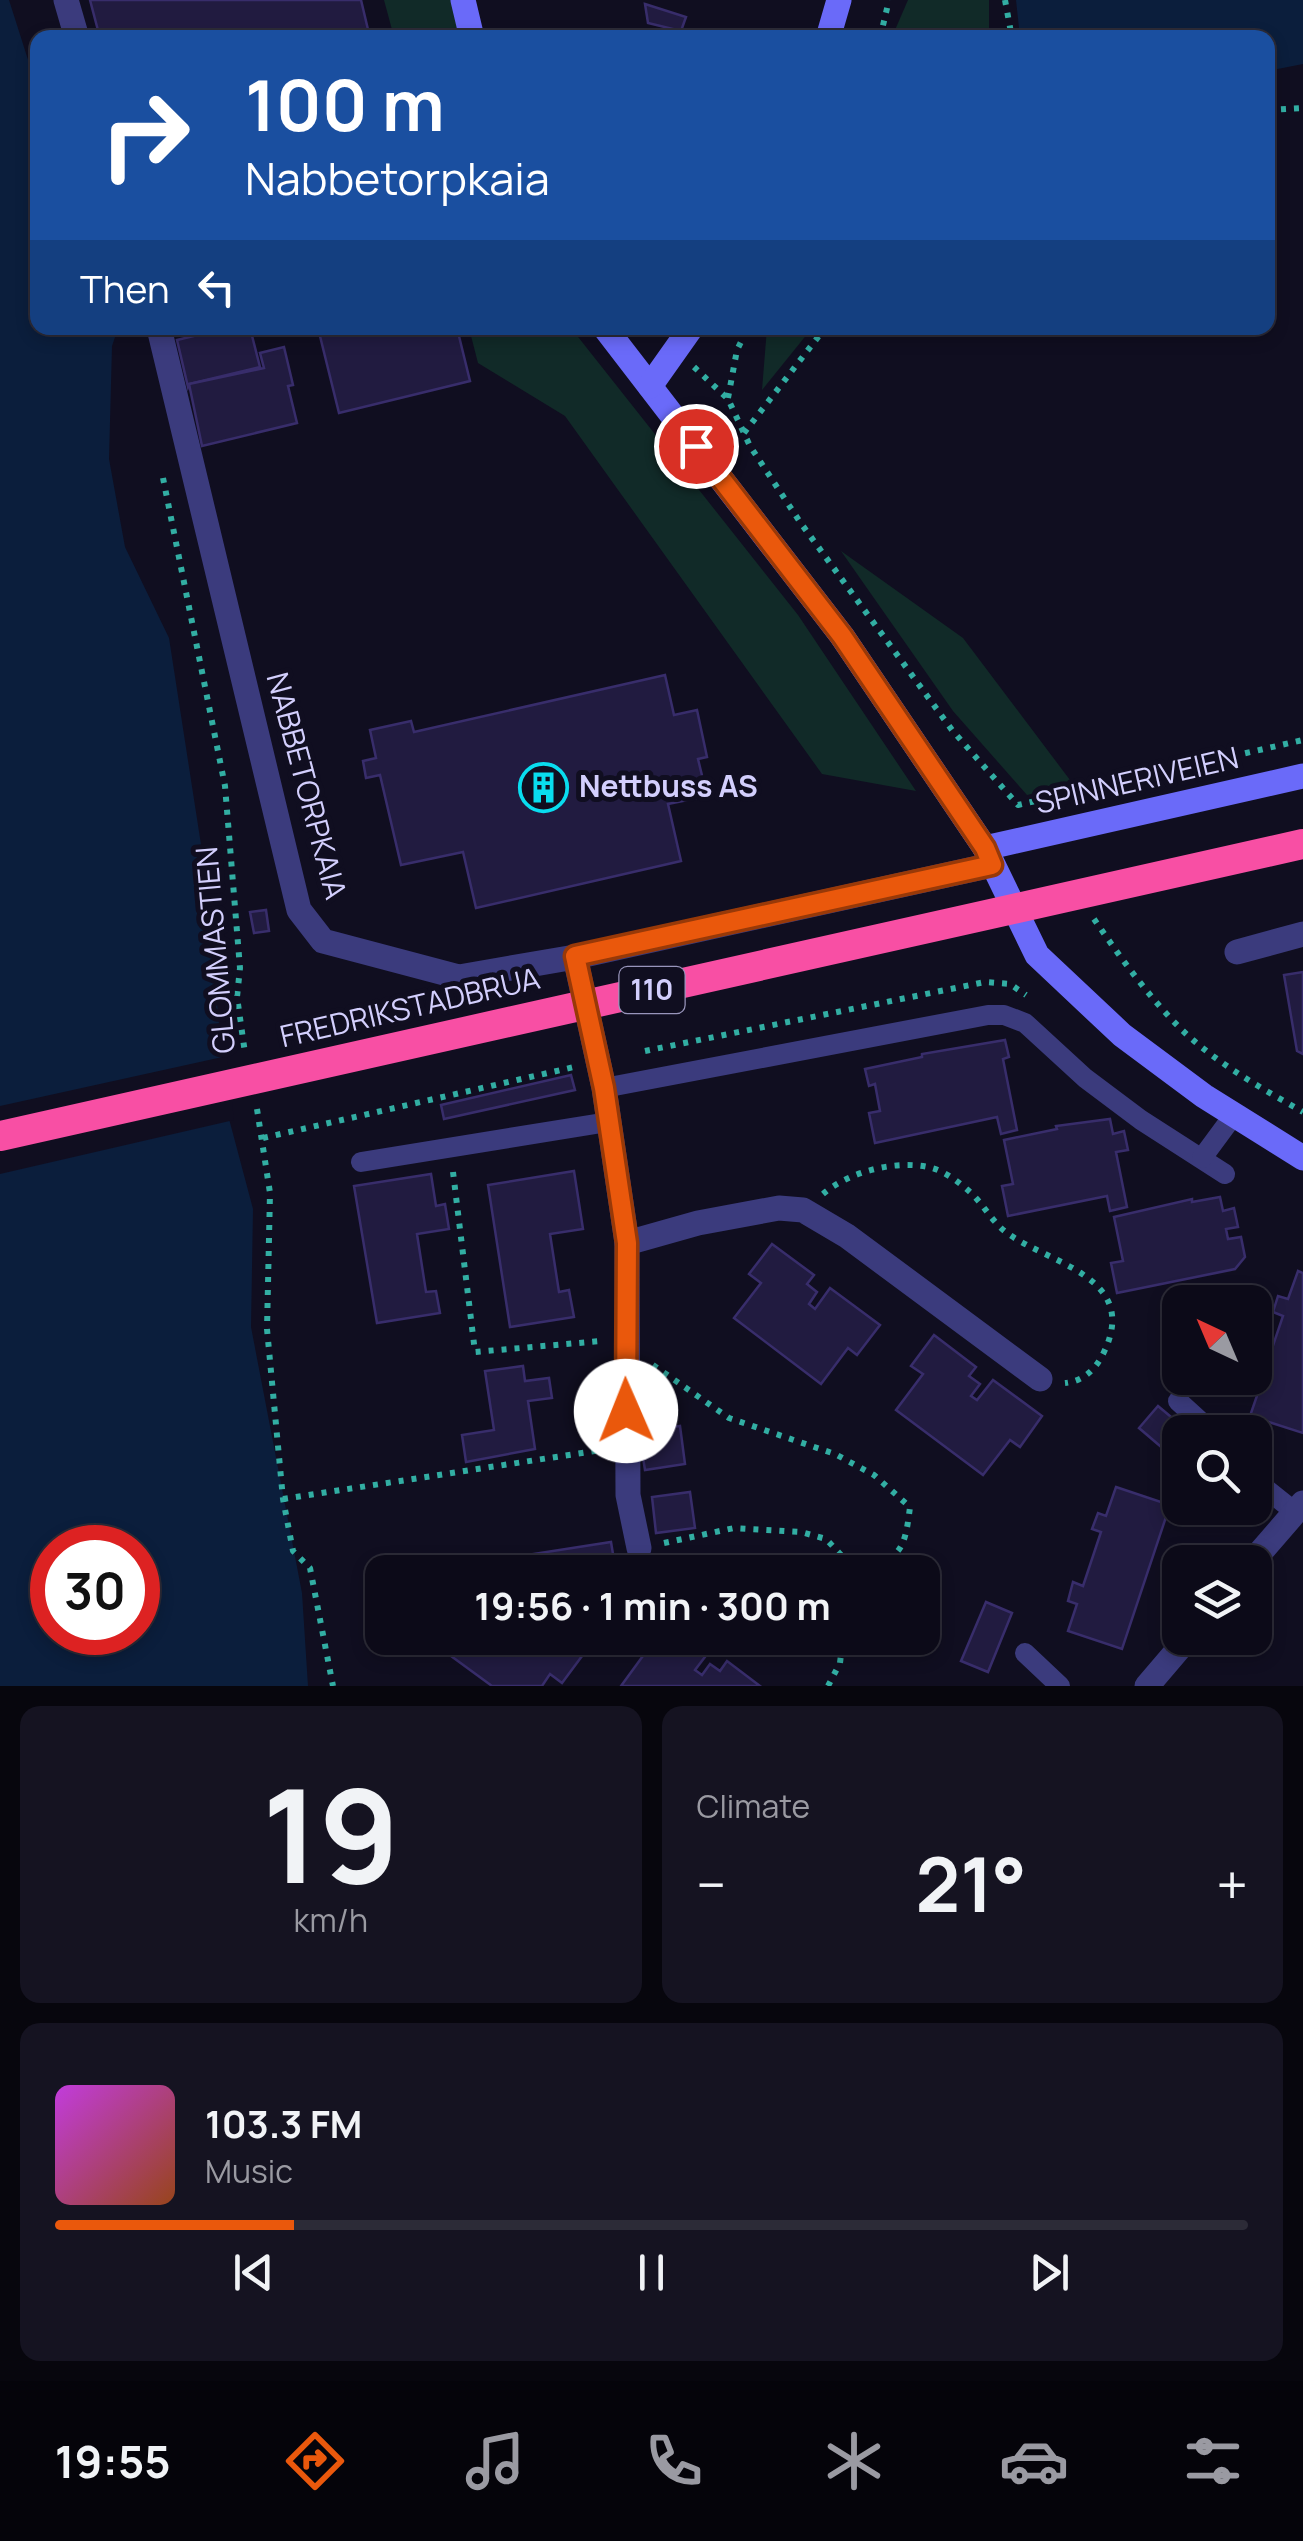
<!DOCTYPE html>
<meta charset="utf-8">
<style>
body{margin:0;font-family:Manrope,sans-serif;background:#151321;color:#f1f3f6;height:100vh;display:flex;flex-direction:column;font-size:38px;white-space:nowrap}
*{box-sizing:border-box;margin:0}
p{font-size:32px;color:#9a9aa2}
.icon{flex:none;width:55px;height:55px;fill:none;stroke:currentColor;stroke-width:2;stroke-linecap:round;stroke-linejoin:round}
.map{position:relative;height:1686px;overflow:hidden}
.panel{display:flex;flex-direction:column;gap:20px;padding:20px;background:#07060d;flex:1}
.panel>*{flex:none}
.banner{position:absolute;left:30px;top:30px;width:1245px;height:305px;border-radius:20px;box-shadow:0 5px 15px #0003,0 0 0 2px #2c2b37;background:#1a4fa0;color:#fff;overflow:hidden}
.needle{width:65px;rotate:316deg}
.buttons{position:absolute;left:1162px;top:1285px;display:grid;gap:20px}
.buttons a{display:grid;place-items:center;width:110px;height:110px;border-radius:20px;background:#0c0a18;box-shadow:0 5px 15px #0003,0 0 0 2px #2c2b37;font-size:50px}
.speed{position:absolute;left:30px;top:1525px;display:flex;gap:20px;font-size:50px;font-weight:700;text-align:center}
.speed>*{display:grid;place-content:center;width:130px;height:130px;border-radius:50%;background:#0c0a18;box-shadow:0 5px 15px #0003,0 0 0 2px #2c2b37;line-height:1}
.speed .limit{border:15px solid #d22;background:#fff;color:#111}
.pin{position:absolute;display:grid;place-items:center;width:85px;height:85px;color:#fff;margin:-42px;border:5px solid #fff;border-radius:50%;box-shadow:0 2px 10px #0007}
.me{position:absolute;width:110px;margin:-55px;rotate:359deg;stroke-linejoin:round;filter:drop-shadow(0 0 8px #0008)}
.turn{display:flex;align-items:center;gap:35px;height:210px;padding:0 50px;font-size:45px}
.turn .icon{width:130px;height:130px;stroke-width:2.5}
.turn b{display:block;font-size:70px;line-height:85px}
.then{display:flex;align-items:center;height:95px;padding:0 50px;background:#0003;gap:20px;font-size:38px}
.big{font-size:75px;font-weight:700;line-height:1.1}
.panel .tile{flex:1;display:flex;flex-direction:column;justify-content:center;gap:15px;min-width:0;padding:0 35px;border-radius:20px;background:#151321}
.panel .dial{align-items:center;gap:0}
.dial b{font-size:130px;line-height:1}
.song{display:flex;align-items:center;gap:30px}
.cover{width:120px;height:120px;border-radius:15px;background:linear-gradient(135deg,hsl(290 70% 55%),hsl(20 70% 35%))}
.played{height:10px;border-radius:5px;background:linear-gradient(90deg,#ea580c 20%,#2c2b37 20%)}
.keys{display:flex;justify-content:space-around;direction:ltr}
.heat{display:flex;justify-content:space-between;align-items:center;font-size:55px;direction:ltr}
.panel .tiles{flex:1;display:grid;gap:20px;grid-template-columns:1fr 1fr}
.tile:last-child{grid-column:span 2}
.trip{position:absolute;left:365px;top:1555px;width:575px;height:100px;border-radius:20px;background:#0c0a18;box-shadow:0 5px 15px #0003,0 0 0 2px #2c2b37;font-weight:700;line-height:100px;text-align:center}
.menu{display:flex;height:160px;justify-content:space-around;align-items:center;background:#05040a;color:#9a9aa2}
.menu .icon{width:70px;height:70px}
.menu .active{color:#ea580c}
.menu b{font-size:45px;color:#f1f3f6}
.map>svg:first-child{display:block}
</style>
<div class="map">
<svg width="1303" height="1686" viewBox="0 0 1303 1686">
<rect width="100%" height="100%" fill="#100e20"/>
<g fill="#112a28">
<path d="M384,0H451L461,37H394Z"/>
<path d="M908,0H989V37H892Z"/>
<path d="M469,328H571L798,615L916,791L822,774L565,416L478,363Z"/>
<path d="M767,328H812L762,390Z"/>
<path d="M841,551L963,638L1073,784L1027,795L953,711Z"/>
</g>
<g fill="#0b1e3c" fill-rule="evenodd">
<path d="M0,0H9L37,88L38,328H118L112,346L109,459L125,547L169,638L202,851L228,1115L253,1209L251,1327L302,1593L308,1686H0ZM52,1548H138V1632H52Z"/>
<path d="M1016,0H1303V64L1268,71V38L1020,37Z"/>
</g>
<path fill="#100e20" d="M227,1056L234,1120L0,1174V1106Z"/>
<g fill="#211b40" stroke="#382d6b" stroke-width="2.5">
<path d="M90,0H361L370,38H100Z"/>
<path d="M645,4L686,17L681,31L648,23Z"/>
<path d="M227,328H250L260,367L189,384L188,387L177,340Z"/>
<path d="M318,328H457L470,381L339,413Z"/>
<path d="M284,347L293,385L288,386L297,423L202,446L189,384L264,368L260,353Z"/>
<path d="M665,675L674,715L697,710L707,757L698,759L707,796L668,804L681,861L476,908L463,852L401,865L380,775L366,778L363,761L376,758L370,730L411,721L414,732Z"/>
<path d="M266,910L269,931L254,933L250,912Z"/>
<path d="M1303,972V1054L1297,1051L1284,975Z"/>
<path d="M1005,1040L1009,1057L1003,1059L1017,1130L1001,1134L997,1117L875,1143L869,1113L880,1111L875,1084L869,1086L865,1069L922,1057V1054Z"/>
<path d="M571,1075L575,1090L444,1119L441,1105Z"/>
<path d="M1110,1119L1113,1134L1124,1131L1128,1150L1116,1152L1127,1207L1110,1211L1107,1196L1008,1216L1002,1186L1013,1184L1004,1140L1057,1129L1056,1126Z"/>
<path d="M574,1171L583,1229L550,1234L559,1292L569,1290L574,1317L510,1327L488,1185Z"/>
<path d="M431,1174L436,1206L445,1204L449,1229L417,1234L426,1292L436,1291L440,1313L377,1323L354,1186Z"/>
<path d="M1220,1197L1223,1211L1234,1208L1238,1227L1226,1229L1228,1239L1241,1237L1245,1257L1235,1269L1117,1293L1111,1263L1123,1261L1114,1217L1192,1199V1202Z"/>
<path d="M772,1244L814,1275L807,1284L817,1292L809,1304L815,1309L830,1288L880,1325L857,1355L848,1348L821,1384L734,1318L761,1283L749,1274Z"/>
<path d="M1298,1271L1303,1273V1433L1250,1416L1260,1387L1250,1384L1255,1369L1264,1372L1283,1316L1273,1312L1278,1296L1288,1299Z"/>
<path d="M934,1335L976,1367L969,1376L980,1384L971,1396L977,1400L993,1380L1042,1416L1020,1447L1010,1440L983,1475L896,1410L923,1374L911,1366Z"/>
<path d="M523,1366L525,1381L549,1378L552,1398L528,1401L535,1449L466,1462L462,1435L494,1430L485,1371Z"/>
<path d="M1158,1406L1189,1432H1180V1463L1139,1428Z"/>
<path d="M680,1426L685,1464L645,1470L639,1432Z"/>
<path d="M1116,1487L1170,1505L1122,1649L1068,1631L1077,1604L1068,1601L1073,1582L1083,1586L1101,1532L1092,1529L1098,1513L1106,1516Z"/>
<path d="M690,1492L695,1528L656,1533L652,1497Z"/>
<path d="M611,1542L616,1572H530L527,1555Z"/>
<path d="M986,1602L1012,1613L988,1672L961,1661Z"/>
<path d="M442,1638H565L585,1652L562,1683L550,1674L542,1686H492L436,1645Z"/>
<path d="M642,1638H695L711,1649L695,1670L702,1675L710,1664L720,1671L727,1661L760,1686H621L648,1649L638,1642Z"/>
</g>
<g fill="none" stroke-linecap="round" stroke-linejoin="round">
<g stroke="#32aea3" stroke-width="6" stroke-dasharray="5 8" stroke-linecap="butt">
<path d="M1005,0L1012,38"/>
<path d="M880,38L889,0"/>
<path d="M1268,110L1303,108"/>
<path d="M694,367L728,399L750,446L800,522L952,730L1018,805L1303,740"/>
<path d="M728,398L737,350L748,328"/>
<path d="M744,433L825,328"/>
<path d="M163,478L225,786L240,968L237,997L245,1053"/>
<path d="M1094,919C1120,957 1148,996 1181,1029C1216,1063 1261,1088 1303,1112"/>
<path d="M645,1051L985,982L1010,984L1026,995"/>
<path d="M257,1109L270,1193L267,1329L283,1499L293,1551L310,1568L333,1686"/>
<path d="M263,1138L574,1067"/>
<path d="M453,1172L475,1352L601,1341"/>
<path d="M823,1194C850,1171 898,1159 932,1168C946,1172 960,1183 971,1193C984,1205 992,1222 1007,1233C1050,1264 1140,1277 1104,1352C1096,1369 1084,1381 1065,1383"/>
<path d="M653,1365L729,1418L835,1454L874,1475L910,1507C904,1556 900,1556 854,1572"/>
<path d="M283,1499L601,1450"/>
<path d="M664,1543L734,1528L801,1532L826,1539L841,1555L846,1572"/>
<path d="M828,1686L840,1663L843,1638"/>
</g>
<g stroke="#3b3b7d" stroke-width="20">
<path d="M604,1088L988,1015H1004L1025,1023L1085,1078L1141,1120L1225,1174"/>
<path d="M1202,1158L1233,1116"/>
<path d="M361,1162L608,1122"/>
<path d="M1178,1401L1212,1432"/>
<path d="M1255,1480L1295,1512"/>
<path d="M1025,1653L1060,1686"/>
</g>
<g stroke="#3b3b7d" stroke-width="25">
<path d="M66,0L77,38"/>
<path d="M159,328L299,910L323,941L459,977L575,957L992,865"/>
<path d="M1237,952L1303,934"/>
<path d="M575,957L604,1088L627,1243L628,1495L639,1548"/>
<path d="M627,1243L698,1223L779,1208L803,1210L847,1236L1040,1379"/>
<path d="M1252,1562L1303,1503"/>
<path d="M1147,1686L1188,1638"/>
</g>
<g stroke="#6a6af9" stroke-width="25">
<path d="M463,0L472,38"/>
<path d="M828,38L839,0"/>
<path d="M605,328L842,636L985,848L1037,955L1122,1035L1204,1096L1303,1158"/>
<path d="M650,386L691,328"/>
<path d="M985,848L1303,776"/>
</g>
<path stroke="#f84fa4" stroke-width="30" d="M0,1136L1303,844"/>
</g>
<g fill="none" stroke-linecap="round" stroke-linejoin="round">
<defs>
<path id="route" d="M626,1411L627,1243L604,1088L575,956L992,865L985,848L842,636L696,446"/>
</defs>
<use href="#route" stroke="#983908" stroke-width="25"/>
<use href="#route" stroke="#ea580c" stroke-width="18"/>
</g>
<defs>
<symbol id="building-ring" viewBox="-11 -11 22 22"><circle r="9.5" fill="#100e20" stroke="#09ddef" stroke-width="1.5"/><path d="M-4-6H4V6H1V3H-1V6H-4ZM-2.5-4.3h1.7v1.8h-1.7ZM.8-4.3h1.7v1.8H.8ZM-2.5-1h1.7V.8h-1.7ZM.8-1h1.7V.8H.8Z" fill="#09ddef"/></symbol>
</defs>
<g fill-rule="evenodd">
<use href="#building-ring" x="516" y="760" width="55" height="55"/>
</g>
<g text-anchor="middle" stroke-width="10" stroke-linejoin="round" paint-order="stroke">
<rect fill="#100e20" stroke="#9895bb" stroke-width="2.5" x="619.5" y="967" width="65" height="46" rx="8"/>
<g font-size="28" font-weight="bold" fill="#d3cffd">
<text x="652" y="1000">110</text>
</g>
<g font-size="30" fill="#d3cffd" stroke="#100e20">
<text transform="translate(1137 781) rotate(-13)" y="10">SPINNERIVEIEN</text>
<text transform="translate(306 786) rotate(75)" y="10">NABBETORPKAIA</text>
<text transform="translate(216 950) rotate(-95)" y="10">GLOMMASTIEN</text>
<text transform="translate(410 1008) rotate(-13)" y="10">FREDRIKSTADBRUA</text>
</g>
<g font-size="30" font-weight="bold" fill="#d3cffd" stroke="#100e20" text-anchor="start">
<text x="579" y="797">Nettbuss AS</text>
</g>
</g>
</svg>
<div class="buttons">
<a><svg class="needle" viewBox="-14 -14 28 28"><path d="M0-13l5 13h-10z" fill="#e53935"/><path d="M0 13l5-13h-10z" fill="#9a9aa2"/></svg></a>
<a><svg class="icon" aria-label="search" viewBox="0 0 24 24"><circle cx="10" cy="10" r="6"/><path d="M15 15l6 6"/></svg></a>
<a><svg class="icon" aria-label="layers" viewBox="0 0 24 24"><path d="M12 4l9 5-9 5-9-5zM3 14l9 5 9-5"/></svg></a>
</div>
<div class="speed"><div class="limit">30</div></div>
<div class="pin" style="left:696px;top:446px;background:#d93025"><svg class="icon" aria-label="arrive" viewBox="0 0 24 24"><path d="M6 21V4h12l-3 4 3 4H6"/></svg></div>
<svg class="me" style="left:626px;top:1411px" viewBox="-20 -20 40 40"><circle r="19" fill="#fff"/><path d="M0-13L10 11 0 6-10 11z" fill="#ea580c"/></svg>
<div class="trip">19:56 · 1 min · 300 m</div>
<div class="banner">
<div class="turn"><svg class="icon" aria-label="right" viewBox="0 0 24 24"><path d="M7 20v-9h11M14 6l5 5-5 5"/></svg><div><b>100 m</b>Nabbetorpkaia</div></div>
<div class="then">Then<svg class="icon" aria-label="left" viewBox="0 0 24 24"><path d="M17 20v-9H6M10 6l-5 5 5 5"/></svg></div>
</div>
</div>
<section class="panel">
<div class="tiles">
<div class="tile dial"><b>19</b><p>km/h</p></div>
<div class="tile"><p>Climate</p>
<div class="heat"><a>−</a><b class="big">21°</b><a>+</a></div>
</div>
<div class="tile">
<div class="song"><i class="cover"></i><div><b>103.3 FM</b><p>Music</p></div></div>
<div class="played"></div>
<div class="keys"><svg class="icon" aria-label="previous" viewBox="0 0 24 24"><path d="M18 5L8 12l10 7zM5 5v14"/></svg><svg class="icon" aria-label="pause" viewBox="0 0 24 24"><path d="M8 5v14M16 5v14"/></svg><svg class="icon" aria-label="next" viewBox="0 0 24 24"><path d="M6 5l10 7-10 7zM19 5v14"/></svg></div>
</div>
</div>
</section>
<nav class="menu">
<b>19:55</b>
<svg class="icon active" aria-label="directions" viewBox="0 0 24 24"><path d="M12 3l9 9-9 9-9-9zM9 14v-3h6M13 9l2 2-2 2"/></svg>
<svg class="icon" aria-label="music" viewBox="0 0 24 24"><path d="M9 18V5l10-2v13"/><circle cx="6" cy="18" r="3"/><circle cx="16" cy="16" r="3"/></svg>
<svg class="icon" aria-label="phone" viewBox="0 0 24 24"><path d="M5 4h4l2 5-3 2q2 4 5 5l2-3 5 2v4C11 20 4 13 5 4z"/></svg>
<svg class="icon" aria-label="climate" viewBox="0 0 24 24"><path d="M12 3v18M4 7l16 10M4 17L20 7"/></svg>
<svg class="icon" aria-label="car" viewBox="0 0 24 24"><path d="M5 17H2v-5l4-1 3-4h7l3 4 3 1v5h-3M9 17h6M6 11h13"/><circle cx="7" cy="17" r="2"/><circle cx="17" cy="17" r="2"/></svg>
<svg class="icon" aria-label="filters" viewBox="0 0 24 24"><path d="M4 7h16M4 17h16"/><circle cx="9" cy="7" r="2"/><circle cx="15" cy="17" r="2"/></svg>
</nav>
